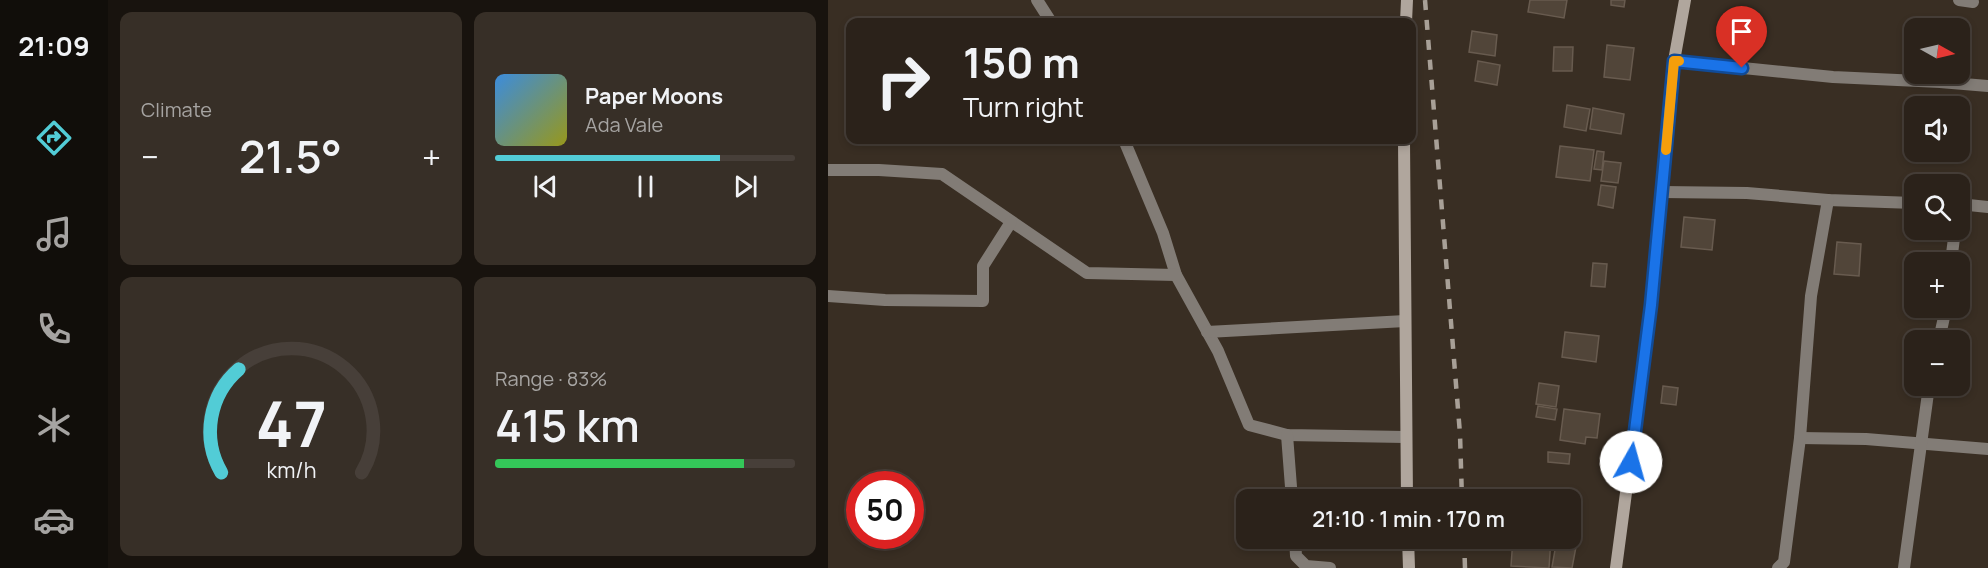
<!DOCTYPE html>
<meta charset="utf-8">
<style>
body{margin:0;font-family:Manrope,sans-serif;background:#372f27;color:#f1f3f6;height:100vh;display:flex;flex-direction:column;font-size:22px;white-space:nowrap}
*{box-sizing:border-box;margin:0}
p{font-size:20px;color:#a6a4a2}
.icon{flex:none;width:33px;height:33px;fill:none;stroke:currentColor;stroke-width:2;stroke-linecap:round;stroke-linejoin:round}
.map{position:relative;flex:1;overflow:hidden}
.side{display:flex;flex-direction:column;gap:12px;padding:12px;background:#18130e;width:720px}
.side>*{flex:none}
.guide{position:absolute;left:18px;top:18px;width:570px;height:126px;border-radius:12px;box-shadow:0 3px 9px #0003,0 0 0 2px #473f39;background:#2b221a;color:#f1f3f6;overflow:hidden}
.needle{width:39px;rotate:98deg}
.buttons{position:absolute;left:1076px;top:18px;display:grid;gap:12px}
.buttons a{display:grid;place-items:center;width:66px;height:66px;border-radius:12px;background:#2b221a;box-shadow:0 3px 9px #0003,0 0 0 2px #473f39;font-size:30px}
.speed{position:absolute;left:18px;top:471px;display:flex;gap:12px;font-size:30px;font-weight:700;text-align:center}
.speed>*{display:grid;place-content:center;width:78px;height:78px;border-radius:50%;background:#2b221a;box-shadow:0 3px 9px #0003,0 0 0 2px #473f39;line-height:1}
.speed .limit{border:9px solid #d22;background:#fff;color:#111}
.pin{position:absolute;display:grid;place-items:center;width:51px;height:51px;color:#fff;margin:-62px -26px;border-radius:50% 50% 50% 0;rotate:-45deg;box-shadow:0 0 6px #0007}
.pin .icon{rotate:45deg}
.me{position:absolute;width:66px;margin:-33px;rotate:7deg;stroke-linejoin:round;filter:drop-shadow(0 0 4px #0008)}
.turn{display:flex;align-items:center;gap:21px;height:126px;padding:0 18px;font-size:27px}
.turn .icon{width:78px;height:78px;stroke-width:2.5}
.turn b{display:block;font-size:42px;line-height:51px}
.big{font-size:45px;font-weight:600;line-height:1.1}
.side .widget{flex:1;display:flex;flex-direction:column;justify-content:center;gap:9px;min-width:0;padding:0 21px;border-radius:12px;background:#372f27}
.side .dial{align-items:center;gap:0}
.dial svg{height:156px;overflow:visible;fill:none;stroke:#473f39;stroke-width:7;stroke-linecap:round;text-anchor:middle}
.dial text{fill:#f1f3f6;stroke:none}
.song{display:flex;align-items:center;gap:18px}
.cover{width:72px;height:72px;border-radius:9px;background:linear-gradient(135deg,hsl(210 70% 55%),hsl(60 70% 35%))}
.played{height:6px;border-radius:3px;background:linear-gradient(90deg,#52ccd6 75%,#473f39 75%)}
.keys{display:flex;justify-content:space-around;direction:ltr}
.heat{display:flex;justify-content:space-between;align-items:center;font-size:33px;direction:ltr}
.charge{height:9px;border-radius:4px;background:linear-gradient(90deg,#34c759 83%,#473f39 0)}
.side .tiles{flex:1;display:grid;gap:12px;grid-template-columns:repeat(2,1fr)}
.trip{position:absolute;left:408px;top:489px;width:345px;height:60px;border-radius:12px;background:#2b221a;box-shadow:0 3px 9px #0003,0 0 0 2px #473f39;font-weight:600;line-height:60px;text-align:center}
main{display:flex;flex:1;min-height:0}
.menu{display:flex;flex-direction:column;width:108px;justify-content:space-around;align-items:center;background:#110e0a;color:#a6a4a2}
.menu .icon{width:42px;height:42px}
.menu .selected{color:#52ccd6}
.menu b{font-size:27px;color:#f1f3f6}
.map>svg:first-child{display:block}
</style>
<main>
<nav class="menu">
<b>21:09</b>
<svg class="icon selected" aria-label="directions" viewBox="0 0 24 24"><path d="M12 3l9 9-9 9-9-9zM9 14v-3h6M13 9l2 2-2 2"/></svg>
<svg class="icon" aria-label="music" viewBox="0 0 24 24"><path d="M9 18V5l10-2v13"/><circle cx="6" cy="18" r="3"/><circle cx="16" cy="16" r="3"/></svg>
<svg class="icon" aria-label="phone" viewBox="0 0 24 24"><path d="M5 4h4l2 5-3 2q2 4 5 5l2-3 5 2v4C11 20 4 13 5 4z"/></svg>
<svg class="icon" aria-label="climate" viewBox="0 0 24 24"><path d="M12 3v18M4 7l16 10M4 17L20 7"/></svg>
<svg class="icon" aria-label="car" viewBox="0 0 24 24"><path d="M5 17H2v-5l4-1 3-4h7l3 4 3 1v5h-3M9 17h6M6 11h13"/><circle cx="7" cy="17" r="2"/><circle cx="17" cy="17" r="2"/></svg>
</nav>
<section class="side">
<div class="tiles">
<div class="widget"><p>Climate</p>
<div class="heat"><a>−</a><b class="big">21.5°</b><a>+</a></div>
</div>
<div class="widget">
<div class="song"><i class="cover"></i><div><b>Paper Moons</b><p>Ada Vale</p></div></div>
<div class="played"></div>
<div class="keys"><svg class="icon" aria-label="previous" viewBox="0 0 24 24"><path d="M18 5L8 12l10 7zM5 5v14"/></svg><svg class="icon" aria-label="pause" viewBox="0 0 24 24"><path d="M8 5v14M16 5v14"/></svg><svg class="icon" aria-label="next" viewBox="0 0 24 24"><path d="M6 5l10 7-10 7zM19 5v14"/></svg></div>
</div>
<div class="widget dial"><svg viewBox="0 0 100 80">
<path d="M14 69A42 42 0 1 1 86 69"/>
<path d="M14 69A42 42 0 0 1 23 16" stroke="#52ccd6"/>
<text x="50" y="56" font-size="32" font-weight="700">47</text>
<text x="50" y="72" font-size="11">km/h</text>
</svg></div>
<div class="widget"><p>Range · 83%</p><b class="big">415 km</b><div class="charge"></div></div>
</div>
</section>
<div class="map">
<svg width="1160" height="568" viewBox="0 0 1160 568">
<rect width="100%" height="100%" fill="#392e23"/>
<g fill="#514539" stroke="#685b4f" stroke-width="1.5">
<path d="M702,0H739L736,18L700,12Z"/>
<path d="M783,0H797L796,7L783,5Z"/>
<path d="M644,31L669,35L667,56L641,52Z"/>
<path d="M779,45L806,48L802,80L776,77Z"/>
<path d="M726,47H745L744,71H725Z"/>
<path d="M650,61L672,65L669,85L647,81Z"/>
<path d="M739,105L762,109L758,131L736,127Z"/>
<path d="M765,108L796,114L793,134L762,129Z"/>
<path d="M732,146L766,150L762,181L728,177Z"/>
<path d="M769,151L776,152L774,170L766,169Z"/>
<path d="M776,161L793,163L790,183L773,181Z"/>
<path d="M773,185L788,187L785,208L770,205Z"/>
<path d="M856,217L887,220L884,250L853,247Z"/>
<path d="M1009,242L1033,244L1031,276L1006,274Z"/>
<path d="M765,263L779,264L777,287L763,286Z"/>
<path d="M737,332L771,336L768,362L734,357Z"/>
<path d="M711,383L731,386L728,407L708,404Z"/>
<path d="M835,386L850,388L848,405L833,403Z"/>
<path d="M710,406L729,409L727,420L708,417Z"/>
<path d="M736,409L772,414L769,438L758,437L757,444L732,440Z"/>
<path d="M720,452L742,454L741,464L720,462Z"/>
<path d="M685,538H723L721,568L683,566Z"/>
<path d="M728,544L748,547L744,568L724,567Z"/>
</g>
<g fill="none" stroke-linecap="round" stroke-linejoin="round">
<g stroke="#827c76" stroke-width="12">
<path d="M209,0L223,22"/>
<path d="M1131,0L1145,2"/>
<path d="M846,61L1005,77L1112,82L1160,86"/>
<path d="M296,140L335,233L348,275L390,351L421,425L459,435L577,437"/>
<path d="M0,170H51L114,174L259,273L348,275"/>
<path d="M834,192L919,193L1000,200L1086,203"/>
<path d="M1131,204L1160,207"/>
<path d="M1123,262L1127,230"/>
<path d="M0,296L57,300L155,301V266L183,222"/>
<path d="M379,332L577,321"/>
<path d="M1111,340L1118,308"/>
<path d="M459,435L464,500"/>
<path d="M972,438L1038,439L1160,449"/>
<path d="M467,538L468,556L478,566L502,568"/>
<path d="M950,568L956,562L972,438L983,296L1000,200"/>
<path d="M1076,568L1101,386"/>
</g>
<g stroke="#b0a69d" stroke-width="12">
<path d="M578,22L579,0"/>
<path d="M576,140L579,500"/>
<path d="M580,538L581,568"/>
<path d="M788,568L823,305L846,61L857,0"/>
</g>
<g stroke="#a8a097" stroke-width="4.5" stroke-dasharray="10 10" stroke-linecap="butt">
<path d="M597,0L632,434L634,500"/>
<path d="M636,538L637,568"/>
</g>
</g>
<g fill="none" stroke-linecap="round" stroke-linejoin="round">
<defs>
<path id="route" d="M803,462L823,305L846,61L914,68"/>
</defs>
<use href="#route" stroke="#114b97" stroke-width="15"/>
<use href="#route" stroke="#1a73e8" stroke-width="10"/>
<path stroke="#f59e0b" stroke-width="10" d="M838,150L846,61H851"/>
</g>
</svg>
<div class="buttons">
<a><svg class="needle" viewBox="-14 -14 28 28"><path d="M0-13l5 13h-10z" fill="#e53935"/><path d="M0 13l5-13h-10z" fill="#a6a4a2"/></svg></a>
<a><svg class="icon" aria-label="sound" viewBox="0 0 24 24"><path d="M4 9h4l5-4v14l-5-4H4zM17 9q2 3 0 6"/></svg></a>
<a><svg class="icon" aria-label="search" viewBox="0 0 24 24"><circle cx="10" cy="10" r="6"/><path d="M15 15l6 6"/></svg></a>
<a>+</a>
<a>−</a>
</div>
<div class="speed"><div class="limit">50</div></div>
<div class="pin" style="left:914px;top:68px;background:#d93025"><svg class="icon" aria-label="arrive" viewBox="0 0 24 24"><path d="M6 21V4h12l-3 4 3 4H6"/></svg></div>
<svg class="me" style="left:803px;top:462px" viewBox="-20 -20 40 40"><circle r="19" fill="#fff"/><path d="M0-13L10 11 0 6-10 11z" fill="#1a73e8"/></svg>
<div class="trip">21:10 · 1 min · 170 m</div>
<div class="guide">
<div class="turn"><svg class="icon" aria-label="right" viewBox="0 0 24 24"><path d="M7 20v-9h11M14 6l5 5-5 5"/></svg><div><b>150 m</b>Turn right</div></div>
</div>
</div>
</main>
